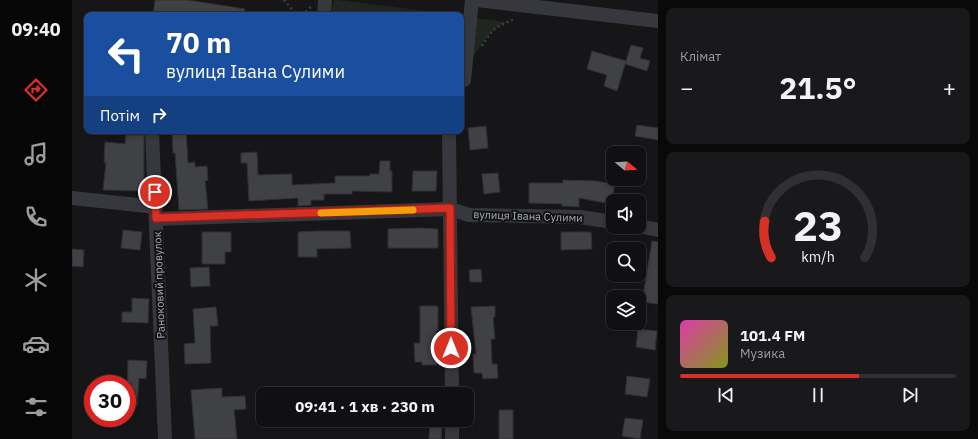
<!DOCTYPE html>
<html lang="uk">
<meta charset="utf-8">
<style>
body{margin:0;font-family:"IBM Plex Sans",sans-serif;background:#19191b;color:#f1f3f6;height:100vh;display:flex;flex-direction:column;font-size:15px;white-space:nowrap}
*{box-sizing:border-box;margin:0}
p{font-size:13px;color:#9c9d9f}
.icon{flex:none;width:22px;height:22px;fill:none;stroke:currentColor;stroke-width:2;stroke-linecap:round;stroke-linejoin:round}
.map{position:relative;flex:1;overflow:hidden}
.panel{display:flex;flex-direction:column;gap:8px;padding:8px;background:#09090a;width:320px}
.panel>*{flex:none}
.guide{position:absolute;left:12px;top:12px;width:380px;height:122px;border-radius:8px;box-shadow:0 2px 6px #0003,0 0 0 1px #303032;background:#1a4fa0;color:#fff;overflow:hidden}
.needle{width:26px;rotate:108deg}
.fabs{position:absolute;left:534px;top:146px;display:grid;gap:8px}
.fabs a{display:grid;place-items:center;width:40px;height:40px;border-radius:8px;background:#101012;box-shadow:0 2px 6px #0003,0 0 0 1px #303032;font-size:20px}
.speed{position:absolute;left:12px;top:375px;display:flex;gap:8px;font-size:20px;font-weight:700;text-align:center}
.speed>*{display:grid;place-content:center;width:52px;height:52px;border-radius:50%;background:#101012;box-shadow:0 2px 6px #0003,0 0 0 1px #303032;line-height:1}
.speed .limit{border:6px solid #d22;background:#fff;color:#111}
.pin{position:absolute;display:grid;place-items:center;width:34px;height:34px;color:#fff;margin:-17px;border:2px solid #fff;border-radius:50%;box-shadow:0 1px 4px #0007}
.me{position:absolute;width:44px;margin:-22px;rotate:0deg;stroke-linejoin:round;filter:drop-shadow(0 0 3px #0008)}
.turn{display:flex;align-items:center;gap:14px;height:84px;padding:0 16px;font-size:18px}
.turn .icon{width:52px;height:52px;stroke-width:2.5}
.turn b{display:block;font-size:28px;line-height:34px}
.then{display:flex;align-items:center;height:38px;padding:0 16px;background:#0003;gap:8px;font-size:15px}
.big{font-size:30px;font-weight:700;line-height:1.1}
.panel .card{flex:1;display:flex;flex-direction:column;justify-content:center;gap:6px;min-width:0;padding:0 14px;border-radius:8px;background:#19191b}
.panel .dial{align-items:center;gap:0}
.dial svg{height:104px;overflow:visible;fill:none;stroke:#303032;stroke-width:7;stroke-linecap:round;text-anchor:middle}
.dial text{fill:#f1f3f6;stroke:none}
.song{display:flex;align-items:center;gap:12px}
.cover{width:48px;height:48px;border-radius:6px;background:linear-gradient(135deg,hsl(320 70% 55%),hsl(70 70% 35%))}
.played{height:4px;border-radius:2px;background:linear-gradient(90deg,#d93025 65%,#303032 65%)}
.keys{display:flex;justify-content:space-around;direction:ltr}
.heat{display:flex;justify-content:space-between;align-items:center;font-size:22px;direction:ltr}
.trip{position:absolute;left:184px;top:387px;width:218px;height:40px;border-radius:8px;background:#101012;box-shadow:0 2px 6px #0003,0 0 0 1px #303032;font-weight:700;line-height:40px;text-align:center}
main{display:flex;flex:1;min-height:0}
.tab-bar{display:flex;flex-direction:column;width:72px;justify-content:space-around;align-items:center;background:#060607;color:#9c9d9f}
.tab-bar .icon{width:28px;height:28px}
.tab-bar .active{color:#d93025}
.tab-bar b{font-size:18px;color:#f1f3f6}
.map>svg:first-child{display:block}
</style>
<main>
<nav class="tab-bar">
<b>09:40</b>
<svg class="icon active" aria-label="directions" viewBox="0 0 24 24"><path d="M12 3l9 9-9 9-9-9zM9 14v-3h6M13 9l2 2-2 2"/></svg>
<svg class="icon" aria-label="music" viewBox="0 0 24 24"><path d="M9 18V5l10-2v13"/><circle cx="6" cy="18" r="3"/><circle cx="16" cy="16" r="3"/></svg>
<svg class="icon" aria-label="phone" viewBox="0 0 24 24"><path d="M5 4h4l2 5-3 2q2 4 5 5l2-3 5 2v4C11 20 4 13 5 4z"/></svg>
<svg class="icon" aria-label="climate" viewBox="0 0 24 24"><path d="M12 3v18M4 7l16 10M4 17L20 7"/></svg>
<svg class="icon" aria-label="car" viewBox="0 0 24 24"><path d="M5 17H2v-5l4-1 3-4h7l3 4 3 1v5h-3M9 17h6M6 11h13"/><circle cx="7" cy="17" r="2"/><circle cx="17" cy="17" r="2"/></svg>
<svg class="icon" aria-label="filters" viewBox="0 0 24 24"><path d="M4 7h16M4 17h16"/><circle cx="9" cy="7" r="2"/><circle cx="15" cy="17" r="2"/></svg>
</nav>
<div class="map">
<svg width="586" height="439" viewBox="0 0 586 439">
<rect width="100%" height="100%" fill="#161618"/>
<g fill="#1e261f">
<path d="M262,0H266L385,15H259Z"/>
<path d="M403,18L435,22C417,28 409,47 398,61Z"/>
</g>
<g fill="#404145" stroke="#303034">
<path d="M83,0H116L173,9L172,15H81Z"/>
<path d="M559,45L571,48L568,58L578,61L575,71L553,64Z"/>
<path d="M520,51L554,61L545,91L532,86L535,75L515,69Z"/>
<path d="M565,125L586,128V140L563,136Z"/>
<path d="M414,126L416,148L398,150L396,128Z"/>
<path d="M100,131H114L116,163L123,162V167L135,166L136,180L133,181L136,209L107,210L103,153H101Z"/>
<path d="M54,135H72V191L31,190L34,163H32L33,142L53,144Z"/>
<path d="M185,152L186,175L220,174V185L263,183V176H298V174H307L308,161H318V171H320V192L280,191V194H252V200H239V205L226,206V198L177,201L175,163H169V153Z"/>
<path d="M341,171H365L364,191H340Z"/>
<path d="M426,173L428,192L412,194L410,174Z"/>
<path d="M491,180L523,181L543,184L539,204L507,198V207L490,206V204L457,203V183H491Z"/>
<path d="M348,228L366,229V248H316V229Z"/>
<path d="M51,230L70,232L68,250L49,248Z"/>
<path d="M244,231H278L279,248L245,249V257H226V232Z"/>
<path d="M130,232H159V252H153V264H130Z"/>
<path d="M489,232H519L520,249L489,250Z"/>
<path d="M580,241L586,242V304L570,302Z"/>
<path d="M0,249L12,250L11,267L0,266Z"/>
<path d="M137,267L138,286L119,287L118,268Z"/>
<path d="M409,269L410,282H398L397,270Z"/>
<path d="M60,298L77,299L76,323L50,322V312H60Z"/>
<path d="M348,306H366V331H364L365,365H350V362H343L342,343H348Z"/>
<path d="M423,306V317H421L423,339H419L420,364H425L426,378L411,379L410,373H402L401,354H404L399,307Z"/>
<path d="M144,307L146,326H138L139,363L113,364L112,344L123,343L121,309Z"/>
<path d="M566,329L585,331L583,350L564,347Z"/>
<path d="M56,360L75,361L74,379L67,378L65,406H55Z"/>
<path d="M555,376L578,379L575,397L553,394Z"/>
<path d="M150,388V397L173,396L174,409L162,410L165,439H123L119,390Z"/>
<rect x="427" y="410" width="14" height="29"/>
<path d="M553,418L571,420L568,439L550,436Z"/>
<path d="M358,423L370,424L369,439H357Z"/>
</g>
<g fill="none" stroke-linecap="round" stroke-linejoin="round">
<g stroke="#3d3f44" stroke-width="2.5" stroke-dasharray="2 3" stroke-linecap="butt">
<path d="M212,0L225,15"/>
<path d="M230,15L240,6"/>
<path d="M410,46C422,27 423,27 443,19"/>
</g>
<g stroke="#37383d" stroke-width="14">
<path d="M405,0L586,21"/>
<path d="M252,15L253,0"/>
<path d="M389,80H392L400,0"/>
<path d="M80,131L93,439"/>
<path d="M377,131L380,394"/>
<path d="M0,198L84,207"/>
<path d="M84,219L378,209L397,215L508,217L541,222"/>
<path d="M567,226L586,230"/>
<path d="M380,420V439"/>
</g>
</g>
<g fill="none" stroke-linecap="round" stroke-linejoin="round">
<defs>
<path id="route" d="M83,192L84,218L378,208L379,348"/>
</defs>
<use href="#route" stroke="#8d1f18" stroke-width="10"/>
<use href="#route" stroke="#d93025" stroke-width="7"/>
<path stroke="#f59e0b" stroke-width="7" d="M249,213L341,210"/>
</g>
<g text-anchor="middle" stroke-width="4" stroke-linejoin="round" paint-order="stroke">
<g font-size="11" fill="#a8adb8" stroke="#111113">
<text transform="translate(456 216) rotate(2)" y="4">вулиця Івана Сулими</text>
<text transform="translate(87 285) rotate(-92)" y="4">Раноковий провулок</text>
</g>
</g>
</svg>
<div class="fabs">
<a><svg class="needle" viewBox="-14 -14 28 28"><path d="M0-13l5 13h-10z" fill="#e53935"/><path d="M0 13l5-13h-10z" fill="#9c9d9f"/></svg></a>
<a><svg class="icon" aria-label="sound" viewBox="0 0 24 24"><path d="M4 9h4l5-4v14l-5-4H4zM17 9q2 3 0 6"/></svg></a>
<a><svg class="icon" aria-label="search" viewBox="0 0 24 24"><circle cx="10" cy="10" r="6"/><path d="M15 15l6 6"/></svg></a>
<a><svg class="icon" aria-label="layers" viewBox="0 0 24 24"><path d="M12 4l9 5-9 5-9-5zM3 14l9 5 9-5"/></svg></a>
</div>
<div class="speed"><div class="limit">30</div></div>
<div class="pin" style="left:83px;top:192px;background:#d93025"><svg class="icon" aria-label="arrive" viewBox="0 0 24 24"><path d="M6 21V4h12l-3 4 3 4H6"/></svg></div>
<svg class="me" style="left:379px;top:348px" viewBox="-20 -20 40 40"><circle r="17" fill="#d93025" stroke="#fff" stroke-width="3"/><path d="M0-11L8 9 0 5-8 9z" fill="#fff"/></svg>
<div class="trip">09:41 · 1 хв · 230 m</div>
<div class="guide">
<div class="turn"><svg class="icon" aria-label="left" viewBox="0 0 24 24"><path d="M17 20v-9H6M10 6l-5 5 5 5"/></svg><div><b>70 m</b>вулиця Івана Сулими</div></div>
<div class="then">Потім<svg class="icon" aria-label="right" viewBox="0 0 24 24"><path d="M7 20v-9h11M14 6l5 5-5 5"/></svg></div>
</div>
</div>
<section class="panel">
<div class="card"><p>Клімат</p>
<div class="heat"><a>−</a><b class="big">21.5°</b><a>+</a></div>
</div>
<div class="card dial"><svg viewBox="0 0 100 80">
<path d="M14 69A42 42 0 1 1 86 69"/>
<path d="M14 69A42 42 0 0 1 9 41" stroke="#d93025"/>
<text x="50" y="56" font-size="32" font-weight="700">23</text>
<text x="50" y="72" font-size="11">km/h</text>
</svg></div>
<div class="card">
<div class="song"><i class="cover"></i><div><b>101.4 FM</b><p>Музика</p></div></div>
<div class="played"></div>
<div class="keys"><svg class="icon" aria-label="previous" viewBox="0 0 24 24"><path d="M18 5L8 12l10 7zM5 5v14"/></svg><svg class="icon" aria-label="pause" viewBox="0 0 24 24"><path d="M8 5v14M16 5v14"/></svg><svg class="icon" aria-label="next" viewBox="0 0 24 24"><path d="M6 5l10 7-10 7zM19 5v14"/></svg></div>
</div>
</section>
</main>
